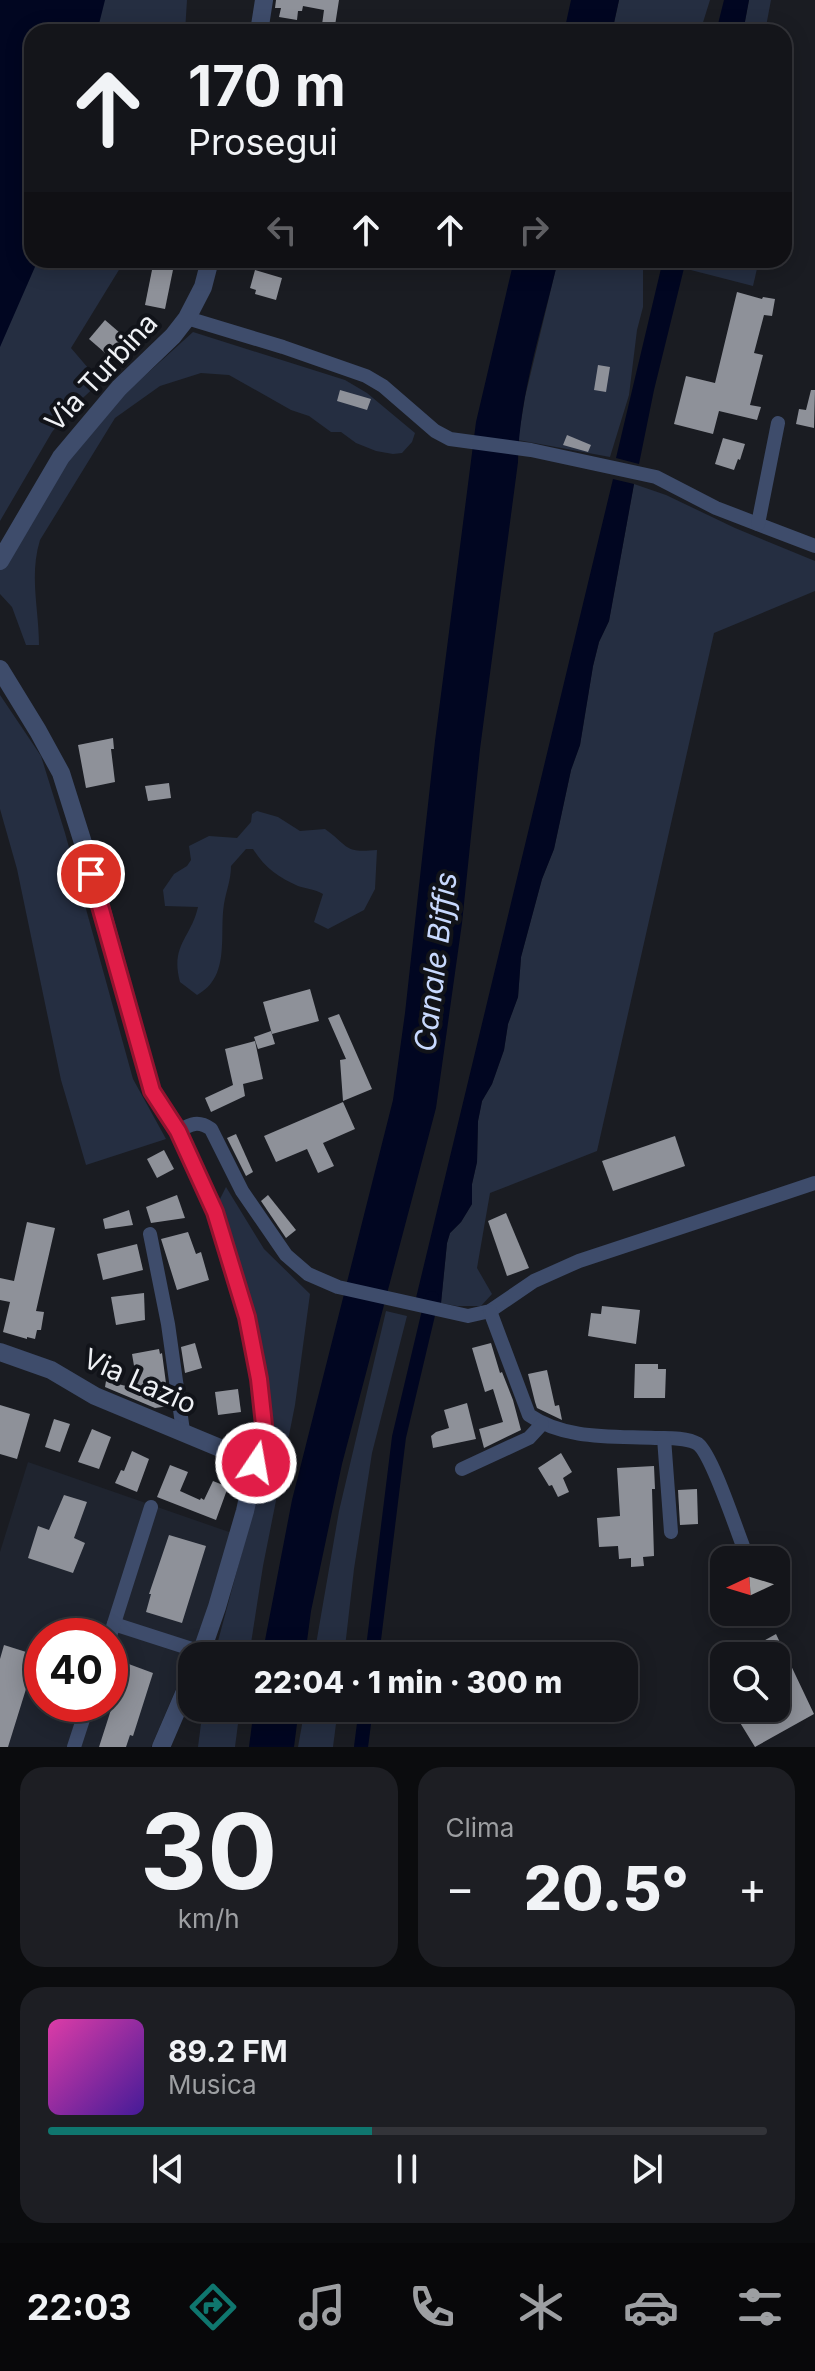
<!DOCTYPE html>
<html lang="it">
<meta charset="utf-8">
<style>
body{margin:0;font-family:Inter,sans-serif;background:#1d1e23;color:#f1f3f6;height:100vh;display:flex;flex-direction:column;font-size:30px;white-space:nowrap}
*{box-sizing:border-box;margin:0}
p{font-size:26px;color:#9d9fa2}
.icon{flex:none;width:44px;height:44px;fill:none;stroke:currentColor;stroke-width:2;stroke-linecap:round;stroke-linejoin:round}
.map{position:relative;height:1747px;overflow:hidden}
.panel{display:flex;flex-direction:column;gap:20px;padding:20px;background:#0b0c0e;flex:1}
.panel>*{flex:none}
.guide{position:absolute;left:24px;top:24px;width:768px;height:244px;border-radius:24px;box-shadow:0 4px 20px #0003,0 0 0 2px #333439;background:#14151a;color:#f1f3f6;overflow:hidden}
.needle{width:52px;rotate:266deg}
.tools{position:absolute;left:710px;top:1546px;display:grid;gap:16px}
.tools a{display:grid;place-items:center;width:80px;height:80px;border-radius:16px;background:#14151a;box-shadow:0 4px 20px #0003,0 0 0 2px #333439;font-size:40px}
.speed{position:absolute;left:24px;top:1618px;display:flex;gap:16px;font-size:40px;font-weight:700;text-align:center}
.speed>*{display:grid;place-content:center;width:104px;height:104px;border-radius:50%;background:#14151a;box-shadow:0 4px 20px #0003,0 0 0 2px #333439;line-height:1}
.speed .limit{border:12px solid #d22;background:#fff;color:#111}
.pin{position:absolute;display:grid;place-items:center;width:68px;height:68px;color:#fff;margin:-34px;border:4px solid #fff;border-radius:50%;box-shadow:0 2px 8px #0007}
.me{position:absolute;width:88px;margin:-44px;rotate:12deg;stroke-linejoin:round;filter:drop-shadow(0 0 6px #0008)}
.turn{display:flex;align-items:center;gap:28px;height:168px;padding:0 32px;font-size:36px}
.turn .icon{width:104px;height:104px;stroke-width:2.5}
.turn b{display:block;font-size:56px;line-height:68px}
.lanes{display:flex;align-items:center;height:76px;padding:0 32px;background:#0003;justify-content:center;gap:40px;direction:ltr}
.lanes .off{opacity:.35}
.big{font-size:60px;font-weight:800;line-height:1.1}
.panel .widget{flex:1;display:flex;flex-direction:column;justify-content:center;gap:12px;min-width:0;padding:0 28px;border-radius:24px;background:#1d1e23}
.panel .dial{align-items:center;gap:0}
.dial b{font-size:104px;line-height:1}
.song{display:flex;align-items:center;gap:24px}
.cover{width:96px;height:96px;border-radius:12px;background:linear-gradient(135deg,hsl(320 70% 55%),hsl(260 70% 35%))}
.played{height:8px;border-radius:4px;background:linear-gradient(90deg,#0f766e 45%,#333439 45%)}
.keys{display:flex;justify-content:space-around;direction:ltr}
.heat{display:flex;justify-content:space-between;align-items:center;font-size:44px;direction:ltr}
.panel .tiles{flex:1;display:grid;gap:20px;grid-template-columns:1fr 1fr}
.widget:last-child{grid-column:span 2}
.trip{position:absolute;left:178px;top:1642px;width:460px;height:80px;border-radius:24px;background:#14151a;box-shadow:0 4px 20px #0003,0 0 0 2px #333439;font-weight:800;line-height:80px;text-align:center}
.tabs{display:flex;height:128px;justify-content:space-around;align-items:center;background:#08080a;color:#9d9fa2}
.tabs .icon{width:56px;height:56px}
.tabs .active{color:#0f766e}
.tabs b{font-size:36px;color:#f1f3f6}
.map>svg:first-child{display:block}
</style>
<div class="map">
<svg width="815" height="1747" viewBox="0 0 815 1747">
<rect width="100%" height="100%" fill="#1a1c22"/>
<path fill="#1f242f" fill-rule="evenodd" d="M28,1462L232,1533L209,1612L151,1747H0V1552ZM42,1636H110V1704H42Z"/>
<g fill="#252e41">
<path d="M98,0H187L185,32H90Z"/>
<path d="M619,0H710L700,32H612Z"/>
<path d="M749,0H771L765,32H743Z"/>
<path d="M32,260H125L71,348L100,382L71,409L52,432L0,521V264Z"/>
<path d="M558,260H643V307L637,330L629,395L610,457L518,440L525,397Z"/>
<path d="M686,260H759L753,286L683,268Z"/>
<path d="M193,332L345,380L367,393L415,433L412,442L402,453L393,454L376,451L356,443L341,432H331L309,416L291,410L229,375L201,373L160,386L115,418L40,540C29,576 39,609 39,645H26L12,607L0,594V570L88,427Z"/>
<path d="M634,484L666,495L735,528L815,561V591L714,633L597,1151L490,1193L477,1268L492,1294L481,1306H457L441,1303L447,1243L450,1233L461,1222L472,1204V1184L477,1162L478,1121L482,1101L492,1084L504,1050L508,1024L518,997L521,957L542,879L554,849L571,770L580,745L593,666L599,642L609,621Z"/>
<path d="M0,695L41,756L65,833L133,1079L166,1139L86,1165L61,1080L17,869L0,809Z"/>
<path d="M257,811L278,817L300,831L325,829C350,847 343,853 377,850L375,889L364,910L328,929L314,922L323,894C314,889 307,889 298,886C279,878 264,867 253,849H246L231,866C231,880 226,891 224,904C219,935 231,977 197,995L180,982C170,945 191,938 198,907L165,906L163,890L174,874L187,866L191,860L189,846L209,836L237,838L251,822L252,814Z"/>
<path d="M226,1187L264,1249L310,1294L295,1405L263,1566L249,1656H214L254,1507L269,1424L217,1205Z"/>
<path d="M386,1311L407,1316L372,1453L354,1569L344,1656H314L339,1511Z"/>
<path d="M203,1708H240L235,1747H198Z"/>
<path d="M305,1708H338L333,1747H298Z"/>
</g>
<g fill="#010621">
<path d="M0,0H105L97,32H32V260H38L0,347Z"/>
<path d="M571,0H619L612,32H564Z"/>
<path d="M724,0H749L743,32H716Z"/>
<path d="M514,260H558C543,325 519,395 518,462L480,749L462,923L436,1108L342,1464L311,1611L305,1656H262L292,1500L393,1100L405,1013L435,741L476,422Z"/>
<path d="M663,260H686L654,390L639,464L616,458Z"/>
<path d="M613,479L634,484L609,621L599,642L593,666L580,745L571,770L554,849L542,879L521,957L518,997L508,1024L504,1050L492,1084L482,1101L478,1121L477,1162L472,1184V1204L461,1222L450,1233L447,1243L441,1303L416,1298Z"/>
<path d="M254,1708H299L294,1747H249Z"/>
</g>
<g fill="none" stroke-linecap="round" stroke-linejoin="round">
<g stroke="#010621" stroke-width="14">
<path d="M372,1656L399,1437L432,1298"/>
<path d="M361,1747L366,1708"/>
</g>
</g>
<g fill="#8e9199">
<path d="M276,0H339L334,32H321L324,10L303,6L302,11H298L297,20L279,17L281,8H275Z"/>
<path d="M154,260H175L165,309L145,305Z"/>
<path d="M255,270L282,278L276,300L255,294L256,290L250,288Z"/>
<path d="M737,292L762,299L763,297L775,299L772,316L764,315L754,353L763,355L750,405L761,407L757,420L719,411L713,434L674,424L686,376L715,383Z"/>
<path d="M105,320L127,339L111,358L89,339Z"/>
<path d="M598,365L610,367L606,392L594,390Z"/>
<path d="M340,390L371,399L367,410L337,401Z"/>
<path d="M811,390H815L814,428L796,424L799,409L806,410Z"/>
<path d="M567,435L591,445L588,452L563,445Z"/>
<path d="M723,438L745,444L740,460L738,459L734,470L715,464Z"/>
<path d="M113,738L114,749H111L115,782L86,788L78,745Z"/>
<path d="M169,783L171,798L148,801L145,786Z"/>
<path d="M310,989L319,1021L272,1034L263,1002Z"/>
<path d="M339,1014L372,1089L343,1101L340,1060L346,1059L328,1018Z"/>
<path d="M271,1031L275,1044L258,1049L254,1037Z"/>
<path d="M255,1041L263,1079L243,1084L245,1096L211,1112L205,1098L233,1085L225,1049Z"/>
<path d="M343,1102L355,1129L323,1143L334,1166L318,1173L307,1149L276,1162L264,1136Z"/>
<path d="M236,1134L253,1172L246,1176L227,1138Z"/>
<path d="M675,1136L685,1166L613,1191L602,1161Z"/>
<path d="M164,1150L174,1169L157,1178L147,1159Z"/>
<path d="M177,1195L185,1218L151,1223L146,1207Z"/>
<path d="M268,1195L296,1230L286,1238L261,1201Z"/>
<path d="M129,1210L133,1225L105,1229L103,1219Z"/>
<path d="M506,1213L529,1268L507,1276L488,1221Z"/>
<path d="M27,1222L55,1228L36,1311L44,1312L41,1330H37L35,1339L27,1337V1339L3,1332L10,1302L0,1300V1278L14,1281Z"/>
<path d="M188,1232L196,1254L201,1252L209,1280L177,1290L161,1239Z"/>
<path d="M137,1244L143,1270L103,1280L97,1254Z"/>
<path d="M144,1293L145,1320L116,1325L111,1297Z"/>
<path d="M602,1306L640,1310L636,1344L588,1336L591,1313L601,1314Z"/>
<path d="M195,1343L202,1368L185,1373L181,1347Z"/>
<path d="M491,1343L500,1373L502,1372L513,1400L521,1430L484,1448L479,1429L503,1422L493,1389L485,1392L472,1348Z"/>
<path d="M159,1349L160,1354L162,1353L169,1406L155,1408L105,1387L106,1381L138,1389L132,1354Z"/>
<path d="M635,1364H658V1369H666L665,1398H634Z"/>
<path d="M547,1370L555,1406L559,1405L562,1420L537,1408L535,1402L528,1374Z"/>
<path d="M238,1389L241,1412L218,1415L215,1392Z"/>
<path d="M467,1403L476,1439L433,1448L431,1436L436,1432L449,1428L444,1410Z"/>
<path d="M0,1405L30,1414L17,1459L0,1454Z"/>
<path d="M54,1419L70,1424L60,1452L45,1447Z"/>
<path d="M92,1429L111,1437L99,1469L78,1462Z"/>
<path d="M132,1451L149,1459L137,1492L115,1483L121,1470L124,1471Z"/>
<path d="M561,1453L572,1472L563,1478L569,1492L558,1497L552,1485L549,1486L538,1468Z"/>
<path d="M170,1465L188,1472L180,1491L200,1500L201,1498L204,1500L213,1481L228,1487L216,1520L157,1497Z"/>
<path d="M654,1466L655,1489H652L654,1556L643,1557L644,1566L631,1567V1558L619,1559L618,1546L599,1547L597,1518L620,1516L617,1468Z"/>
<path d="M697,1489L698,1524L680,1525L678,1490Z"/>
<path d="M64,1495L87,1502L74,1538L85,1543L73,1573L28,1558L38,1526L49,1530Z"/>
<path d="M169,1535L206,1546L182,1623L146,1612L151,1594H149Z"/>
<path d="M776,1634L814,1714L755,1747L731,1708H776V1656H736Z"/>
<path d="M4,1645L42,1657V1695L26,1689L8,1747H0V1659Z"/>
<path d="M126,1663L153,1673L133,1736L130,1735L126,1747H99Z"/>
<path d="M724,1663V1696L709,1671Z"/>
</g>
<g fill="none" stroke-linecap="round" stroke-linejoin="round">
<g stroke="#3e4c6b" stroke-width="14">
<path d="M187,318L283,347L366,376L383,386L435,431L450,439L531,450L656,477L716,508L815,546"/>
<path d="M758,524L778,423"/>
<path d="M178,1131C191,1124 198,1120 211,1129L242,1191L286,1255L308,1274L338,1287L468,1316L490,1311L534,1281L579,1261L815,1183"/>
<path d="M150,1234L168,1324L183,1431"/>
<path d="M490,1311L529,1415C565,1440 613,1436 655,1438C667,1438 687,1437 698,1444C712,1455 735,1526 743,1546"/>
<path d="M664,1438L671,1532"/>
<path d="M462,1469L529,1438L542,1424"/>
<path d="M114,1624L201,1652"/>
<path d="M110,1636L151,1507"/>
<path d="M74,1747L88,1704"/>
</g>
<g stroke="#3e4c6b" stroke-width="18">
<path d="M259,32L264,0"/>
<path d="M0,561L61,457L119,388L173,336L187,318L203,287L210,260"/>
<path d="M0,669L38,731L61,773L84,846L152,1091L178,1131L215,1212L247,1317L259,1379L264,1425L245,1511L217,1607L200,1656"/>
<path d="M0,1352L51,1370L95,1396L256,1463"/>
<path d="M161,1747L192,1675"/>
</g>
</g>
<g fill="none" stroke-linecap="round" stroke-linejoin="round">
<defs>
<path id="route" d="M91,874L152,1091L178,1131L215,1212L247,1317L259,1379L264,1425L256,1463"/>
</defs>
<use href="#route" stroke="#92132f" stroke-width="20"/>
<use href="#route" stroke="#e11d48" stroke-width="14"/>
</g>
<g text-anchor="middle" stroke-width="8" stroke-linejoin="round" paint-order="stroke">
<g font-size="28" fill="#eff1f5" stroke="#111319">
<text transform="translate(101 372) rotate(-47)" y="10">Via Turbina</text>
<text transform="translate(140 1381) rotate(24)" y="10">Via Lazio</text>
</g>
<g font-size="30" font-style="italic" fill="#c8d9fe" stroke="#111319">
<text transform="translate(436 962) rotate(-83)" y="10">Canale Biffis</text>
</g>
</g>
</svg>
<div class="tools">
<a><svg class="needle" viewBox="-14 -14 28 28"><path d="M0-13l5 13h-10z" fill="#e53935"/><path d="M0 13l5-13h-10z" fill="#9d9fa2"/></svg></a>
<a><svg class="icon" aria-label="search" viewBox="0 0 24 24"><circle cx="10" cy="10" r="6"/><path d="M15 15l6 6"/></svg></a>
</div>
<div class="speed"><div class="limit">40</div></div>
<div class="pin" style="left:91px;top:874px;background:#d93025"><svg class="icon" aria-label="arrive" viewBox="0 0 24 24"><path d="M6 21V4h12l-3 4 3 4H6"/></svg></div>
<svg class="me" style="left:256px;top:1463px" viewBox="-20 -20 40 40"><circle r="17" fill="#e11d48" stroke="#fff" stroke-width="3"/><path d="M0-11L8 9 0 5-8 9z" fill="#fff"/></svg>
<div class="trip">22:04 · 1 min · 300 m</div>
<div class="guide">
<div class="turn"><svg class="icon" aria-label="ahead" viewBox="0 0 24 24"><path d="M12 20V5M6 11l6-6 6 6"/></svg><div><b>170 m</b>Prosegui</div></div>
<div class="lanes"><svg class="icon off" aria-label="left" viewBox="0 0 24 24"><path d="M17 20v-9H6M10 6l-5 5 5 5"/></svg><svg class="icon" aria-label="ahead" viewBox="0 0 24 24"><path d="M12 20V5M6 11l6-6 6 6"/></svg><svg class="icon" aria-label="ahead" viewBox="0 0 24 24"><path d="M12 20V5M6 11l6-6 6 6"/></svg><svg class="icon off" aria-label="right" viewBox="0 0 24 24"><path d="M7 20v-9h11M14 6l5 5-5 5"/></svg></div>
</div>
</div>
<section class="panel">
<div class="tiles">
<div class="widget dial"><b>30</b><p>km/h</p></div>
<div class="widget"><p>Clima</p>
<div class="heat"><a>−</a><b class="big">20.5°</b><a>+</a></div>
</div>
<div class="widget">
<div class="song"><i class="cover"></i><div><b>89.2 FM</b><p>Musica</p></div></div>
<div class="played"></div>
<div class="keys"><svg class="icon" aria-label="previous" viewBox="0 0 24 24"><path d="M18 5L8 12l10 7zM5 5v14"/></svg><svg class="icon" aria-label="pause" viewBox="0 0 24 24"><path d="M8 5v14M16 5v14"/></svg><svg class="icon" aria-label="next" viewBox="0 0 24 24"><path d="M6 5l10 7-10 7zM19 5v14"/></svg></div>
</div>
</div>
</section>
<nav class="tabs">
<b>22:03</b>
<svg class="icon active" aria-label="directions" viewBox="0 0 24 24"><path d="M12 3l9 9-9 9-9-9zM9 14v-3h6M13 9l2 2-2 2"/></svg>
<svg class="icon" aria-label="music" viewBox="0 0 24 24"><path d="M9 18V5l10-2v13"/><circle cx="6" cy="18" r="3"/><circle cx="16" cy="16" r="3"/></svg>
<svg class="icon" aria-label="phone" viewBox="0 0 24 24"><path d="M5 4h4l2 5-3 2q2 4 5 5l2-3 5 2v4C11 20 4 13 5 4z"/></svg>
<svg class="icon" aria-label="climate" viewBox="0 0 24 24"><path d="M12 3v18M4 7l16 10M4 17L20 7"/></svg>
<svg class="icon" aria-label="car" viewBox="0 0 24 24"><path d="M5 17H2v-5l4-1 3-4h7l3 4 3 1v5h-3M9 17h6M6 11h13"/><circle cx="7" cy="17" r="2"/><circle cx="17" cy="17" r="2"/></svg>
<svg class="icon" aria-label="filters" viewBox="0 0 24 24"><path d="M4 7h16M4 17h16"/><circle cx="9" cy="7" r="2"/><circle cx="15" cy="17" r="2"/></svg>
</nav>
